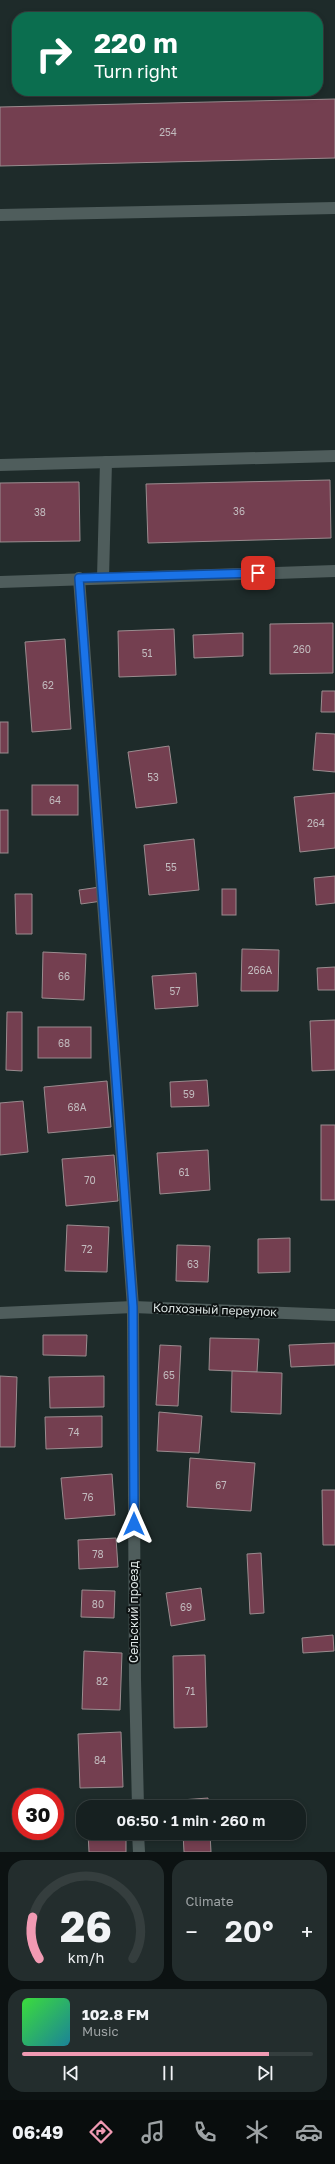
<!DOCTYPE html>
<meta charset="utf-8">
<style>
body{margin:0;font-family:"Golos Text",sans-serif;background:#232d2d;color:#f1f3f6;height:100vh;display:flex;flex-direction:column;font-size:15px;white-space:nowrap}
*{box-sizing:border-box;margin:0}
p{font-size:13px;color:#9ea3a5}
.icon{flex:none;width:22px;height:22px;fill:none;stroke:currentColor;stroke-width:2;stroke-linecap:round;stroke-linejoin:round}
.map{position:relative;height:1852px;overflow:hidden}
.panel{display:flex;flex-direction:column;gap:8px;padding:8px;background:#0c1212;flex:1}
.panel>*{flex:none}
.top-card{position:absolute;left:12px;top:12px;width:311px;height:84px;border-radius:16px;box-shadow:0 2px 6px #0003,0 0 0 1px #353e3e;background:#0b6e4f;color:#fff;overflow:hidden}
.speed{position:absolute;left:12px;top:1788px;display:flex;gap:8px;font-size:20px;font-weight:700;text-align:center}
.speed>*{display:grid;place-content:center;width:52px;height:52px;border-radius:50%;background:#162020;box-shadow:0 2px 6px #0003,0 0 0 1px #353e3e;line-height:1}
.speed .limit{border:6px solid #d22;background:#fff;color:#111}
.pin{position:absolute;display:grid;place-items:center;width:34px;height:34px;color:#fff;margin:-17px;border-radius:8px;box-shadow:0 2px 6px #0006}
.me{position:absolute;width:44px;margin:-22px;rotate:0deg;stroke-linejoin:round;filter:drop-shadow(0 0 3px #0008)}
.turn{display:flex;align-items:center;gap:14px;height:84px;padding:0 16px;font-size:18px}
.turn .icon{width:52px;height:52px;stroke-width:2.5}
.turn b{display:block;font-size:28px;line-height:34px}
.big{font-size:30px;font-weight:600;line-height:1.1}
.panel .card{flex:1;display:flex;flex-direction:column;justify-content:center;gap:6px;min-width:0;padding:0 14px;border-radius:16px;background:#232d2d}
.panel .dial{align-items:center;gap:0}
.dial svg{height:104px;overflow:visible;fill:none;stroke:#353e3e;stroke-width:7;stroke-linecap:round;text-anchor:middle}
.dial text{fill:#f1f3f6;stroke:none}
.song{display:flex;align-items:center;gap:12px}
.cover{width:48px;height:48px;border-radius:6px;background:linear-gradient(135deg,hsl(120 70% 55%),hsl(190 70% 35%))}
.played{height:4px;border-radius:2px;background:linear-gradient(90deg,#f19ab3 85%,#353e3e 85%)}
.keys{display:flex;justify-content:space-around;direction:ltr}
.heat{display:flex;justify-content:space-between;align-items:center;font-size:22px;direction:ltr}
.panel .tiles{flex:1;display:grid;gap:8px;grid-template-columns:1fr 1fr}
.card:last-child{grid-column:span 2}
.trip{position:absolute;left:76px;top:1800px;width:230px;height:40px;border-radius:16px;background:#162020;box-shadow:0 2px 6px #0003,0 0 0 1px #353e3e;font-weight:600;line-height:40px;text-align:center}
.menu{display:flex;height:64px;justify-content:space-around;align-items:center;background:#090d0d;color:#9ea3a5}
.menu .icon{width:28px;height:28px}
.menu .selected{color:#f19ab3}
.menu b{font-size:18px;color:#f1f3f6}
.map>svg:first-child{display:block}
</style>
<div class="map">
<svg width="335" height="1852" viewBox="0 0 335 1852">
<rect width="100%" height="100%" fill="#1e2b2a"/>
<g fill="#743f50" stroke="#9a8c8f">
<path d="M335,99V158L0,166V107Z"/>
<path d="M330,480L331,538L148,543L146,484Z"/>
<path d="M79,482L80,541L0,542V483Z"/>
<path d="M333,623V673L270,674V624Z"/>
<path d="M174,629L176,675L119,677L118,631Z"/>
<path d="M243,633V656L194,658L193,635Z"/>
<path d="M65,639L71,729L32,732L25,642Z"/>
<path d="M322,691H335V712H321Z"/>
<rect x="0" y="722" width="8" height="31"/>
<path d="M316,733L335,734V772L313,770Z"/>
<path d="M169,746L177,803L136,808L128,752Z"/>
<rect x="32" y="785" width="46" height="30"/>
<path d="M335,793V848L300,852L294,797Z"/>
<rect x="0" y="810" width="8" height="43"/>
<path d="M194,839L199,890L149,895L144,845Z"/>
<path d="M335,876V903L316,905L314,878Z"/>
<path d="M100,887L102,901L81,904L79,890Z"/>
<rect x="222" y="889" width="14" height="26"/>
<path d="M15,894H32V934H16Z"/>
<path d="M242,949L279,950L278,991H241Z"/>
<path d="M43,952L86,954L84,1000L42,998Z"/>
<path d="M335,967V990H318L317,968Z"/>
<path d="M196,973L198,1006L155,1009L152,976Z"/>
<path d="M7,1012H22V1071L6,1070Z"/>
<path d="M335,1020V1070L312,1071L310,1021Z"/>
<rect x="38" y="1027" width="53" height="31"/>
<path d="M207,1080L209,1106L171,1107L170,1082Z"/>
<path d="M107,1081L111,1127L48,1133L44,1087Z"/>
<path d="M23,1101L28,1152L0,1155V1103Z"/>
<rect x="321" y="1125" width="14" height="75"/>
<path d="M208,1150L210,1190L160,1194L157,1153Z"/>
<path d="M114,1155L118,1201L66,1206L62,1159Z"/>
<path d="M67,1225L109,1227L107,1272L65,1271Z"/>
<path d="M290,1238V1272L258,1273V1239Z"/>
<path d="M177,1245L210,1246L208,1282L176,1281Z"/>
<path d="M43,1335H87L86,1356L43,1355Z"/>
<path d="M210,1338L259,1339L257,1372L209,1370Z"/>
<path d="M335,1343V1365L291,1367L289,1345Z"/>
<path d="M160,1345L181,1346L178,1406L156,1405Z"/>
<path d="M232,1371L282,1373L281,1414L231,1412Z"/>
<path d="M0,1376L17,1377L15,1447H0Z"/>
<path d="M104,1376V1407L50,1408L49,1377Z"/>
<path d="M159,1412L202,1416L199,1453L157,1451Z"/>
<path d="M102,1416V1447L46,1449L45,1417Z"/>
<path d="M190,1458L255,1463L251,1511L187,1507Z"/>
<path d="M112,1474L115,1515L65,1519L61,1478Z"/>
<path d="M322,1490H335V1545H323Z"/>
<path d="M116,1538L118,1567L79,1569L78,1540Z"/>
<path d="M261,1553L264,1613L250,1614L247,1554Z"/>
<path d="M201,1588L205,1620L171,1626L166,1593Z"/>
<path d="M82,1590L115,1591L114,1618L81,1617Z"/>
<path d="M333,1635L334,1651L303,1653L302,1638Z"/>
<path d="M84,1651L122,1653L120,1710L82,1709Z"/>
<path d="M205,1655L207,1727L174,1728L173,1656Z"/>
<path d="M121,1732L123,1787L80,1788L78,1734Z"/>
<path d="M208,1798V1807H181V1800Z"/>
<path d="M88,1833H126V1852H89Z"/>
<path d="M183,1833H210L211,1852H184Z"/>
</g>
<g fill="none" stroke-linecap="round" stroke-linejoin="round">
<g stroke="#4f5d5c" stroke-width="12">
<path d="M0,215L335,208"/>
<path d="M0,465L335,456"/>
<path d="M79,578L133,1307L135,1679L138,1807"/>
<path d="M103,578L106,462"/>
<path d="M0,582L335,571"/>
<path d="M0,1313L133,1307L335,1315"/>
<path d="M138,1833L139,1852"/>
</g>
</g>
<g fill="none" stroke-linecap="round" stroke-linejoin="round">
<defs>
<path id="route" d="M134,1524L133,1307L79,578L258,573"/>
</defs>
<use href="#route" stroke="#114b97" stroke-width="10"/>
<use href="#route" stroke="#1a73e8" stroke-width="7"/>
</g>
<g text-anchor="middle" stroke-width="4" stroke-linejoin="round" paint-order="stroke">
<g font-size="10" fill="#c2bbbe">
<text x="168" y="136">254</text>
<text x="239" y="515">36</text>
<text x="40" y="516">38</text>
<text x="302" y="653">260</text>
<text x="147" y="657">51</text>
<text x="48" y="689">62</text>
<text x="153" y="781">53</text>
<text x="55" y="804">64</text>
<text x="316" y="827">264</text>
<text x="171" y="871">55</text>
<text x="260" y="974">266А</text>
<text x="64" y="980">66</text>
<text x="175" y="995">57</text>
<text x="64" y="1047">68</text>
<text x="189" y="1098">59</text>
<text x="77" y="1111">68А</text>
<text x="184" y="1176">61</text>
<text x="90" y="1184">70</text>
<text x="87" y="1253">72</text>
<text x="193" y="1268">63</text>
<text x="169" y="1379">65</text>
<text x="74" y="1436">74</text>
<text x="221" y="1489">67</text>
<text x="88" y="1501">76</text>
<text x="98" y="1558">78</text>
<text x="98" y="1608">80</text>
<text x="186" y="1611">69</text>
<text x="102" y="1685">82</text>
<text x="190" y="1695">71</text>
<text x="100" y="1764">84</text>
</g>
<g font-size="12" fill="#dce4e3" stroke="#0d1212">
<text transform="translate(215 1310) rotate(2)" y="4">Колхозный переулок</text>
<text transform="translate(134 1612) rotate(-90)" y="4">Сельский проезд</text>
</g>
</g>
</svg>
<div class="speed"><div class="limit">30</div></div>
<div class="pin" style="left:258px;top:573px;background:#d93025"><svg class="icon" aria-label="arrive" viewBox="0 0 24 24"><path d="M6 21V4h12l-3 4 3 4H6"/></svg></div>
<svg class="me" style="left:134px;top:1524px" viewBox="-20 -20 40 40"><path d="M0-17L14 15 0 8-14 15z" fill="#1a73e8" stroke="#fff" stroke-width="4"/></svg>
<div class="trip">06:50 · 1 min · 260 m</div>
<div class="top-card">
<div class="turn"><svg class="icon" aria-label="right" viewBox="0 0 24 24"><path d="M7 20v-9h11M14 6l5 5-5 5"/></svg><div><b>220 m</b>Turn right</div></div>
</div>
</div>
<section class="panel">
<div class="tiles">
<div class="card dial"><svg viewBox="0 0 100 80">
<path d="M14 69A42 42 0 1 1 86 69"/>
<path d="M14 69A42 42 0 0 1 9 37" stroke="#f19ab3"/>
<text x="50" y="56" font-size="32" font-weight="700">26</text>
<text x="50" y="72" font-size="11">km/h</text>
</svg></div>
<div class="card"><p>Climate</p>
<div class="heat"><a>−</a><b class="big">20°</b><a>+</a></div>
</div>
<div class="card">
<div class="song"><i class="cover"></i><div><b>102.8 FM</b><p>Music</p></div></div>
<div class="played"></div>
<div class="keys"><svg class="icon" aria-label="previous" viewBox="0 0 24 24"><path d="M18 5L8 12l10 7zM5 5v14"/></svg><svg class="icon" aria-label="pause" viewBox="0 0 24 24"><path d="M8 5v14M16 5v14"/></svg><svg class="icon" aria-label="next" viewBox="0 0 24 24"><path d="M6 5l10 7-10 7zM19 5v14"/></svg></div>
</div>
</div>
</section>
<nav class="menu">
<b>06:49</b>
<svg class="icon selected" aria-label="directions" viewBox="0 0 24 24"><path d="M12 3l9 9-9 9-9-9zM9 14v-3h6M13 9l2 2-2 2"/></svg>
<svg class="icon" aria-label="music" viewBox="0 0 24 24"><path d="M9 18V5l10-2v13"/><circle cx="6" cy="18" r="3"/><circle cx="16" cy="16" r="3"/></svg>
<svg class="icon" aria-label="phone" viewBox="0 0 24 24"><path d="M5 4h4l2 5-3 2q2 4 5 5l2-3 5 2v4C11 20 4 13 5 4z"/></svg>
<svg class="icon" aria-label="climate" viewBox="0 0 24 24"><path d="M12 3v18M4 7l16 10M4 17L20 7"/></svg>
<svg class="icon" aria-label="car" viewBox="0 0 24 24"><path d="M5 17H2v-5l4-1 3-4h7l3 4 3 1v5h-3M9 17h6M6 11h13"/><circle cx="7" cy="17" r="2"/><circle cx="17" cy="17" r="2"/></svg>
</nav>
